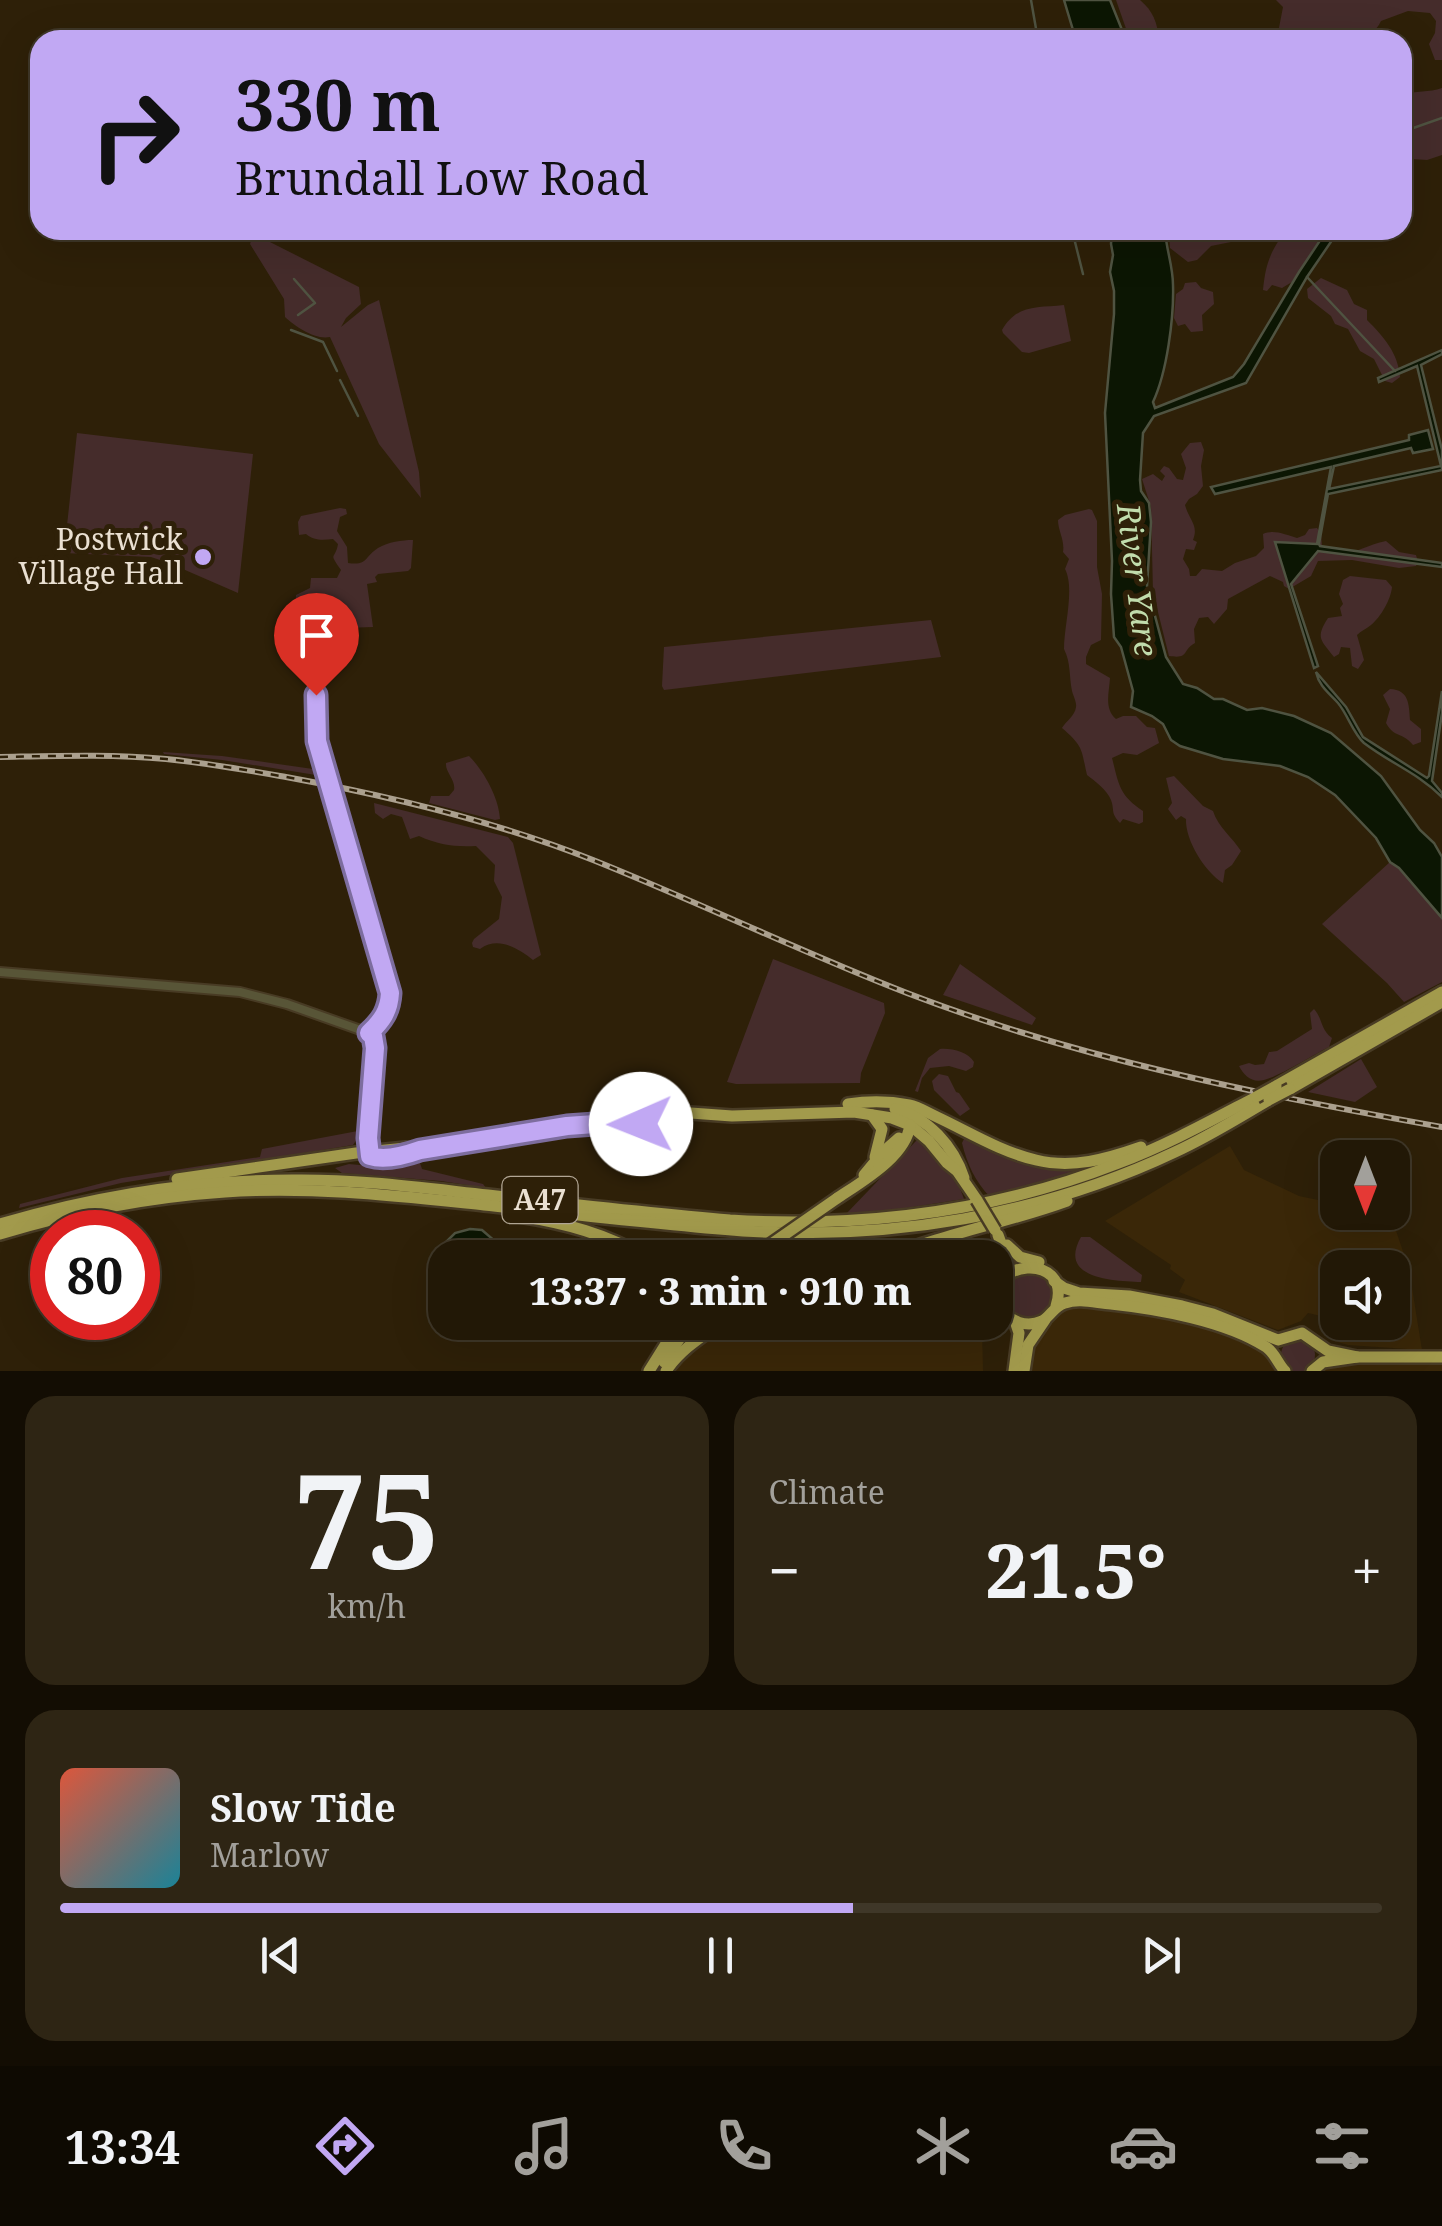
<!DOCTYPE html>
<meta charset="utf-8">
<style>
body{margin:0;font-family:"Noto Serif",serif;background:#2e2514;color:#f1f3f6;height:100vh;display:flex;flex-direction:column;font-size:38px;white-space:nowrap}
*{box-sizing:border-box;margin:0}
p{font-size:32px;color:#a2a09b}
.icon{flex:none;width:55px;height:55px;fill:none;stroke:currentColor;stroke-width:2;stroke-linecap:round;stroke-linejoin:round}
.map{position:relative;height:1371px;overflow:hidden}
.side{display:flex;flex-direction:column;gap:25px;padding:25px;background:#130d03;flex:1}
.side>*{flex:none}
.guide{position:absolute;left:30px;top:30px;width:1382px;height:210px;border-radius:30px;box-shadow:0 10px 40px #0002,0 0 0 2px #3f3728;background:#c1a8f3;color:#111;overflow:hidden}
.needle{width:65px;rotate:180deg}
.tools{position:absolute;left:1320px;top:1140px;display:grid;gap:20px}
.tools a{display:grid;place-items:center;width:90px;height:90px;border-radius:20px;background:#221806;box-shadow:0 10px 40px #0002,0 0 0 2px #3f3728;font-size:50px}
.speed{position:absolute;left:30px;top:1210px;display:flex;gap:20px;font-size:50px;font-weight:700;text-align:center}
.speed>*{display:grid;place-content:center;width:130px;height:130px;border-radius:50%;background:#221806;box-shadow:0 10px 40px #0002,0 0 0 2px #3f3728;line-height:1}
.speed .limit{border:15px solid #d22;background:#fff;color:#111}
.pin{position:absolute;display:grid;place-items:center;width:85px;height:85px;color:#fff;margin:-102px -42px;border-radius:50% 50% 50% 0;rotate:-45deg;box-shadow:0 0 10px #0007}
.pin .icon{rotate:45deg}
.me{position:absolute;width:110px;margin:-55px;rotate:269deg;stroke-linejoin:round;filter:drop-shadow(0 0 8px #0008)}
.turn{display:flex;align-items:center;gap:35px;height:210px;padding:0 40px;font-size:45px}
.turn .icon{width:130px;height:130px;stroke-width:2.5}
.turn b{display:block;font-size:70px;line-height:85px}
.big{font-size:75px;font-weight:800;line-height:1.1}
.side .card{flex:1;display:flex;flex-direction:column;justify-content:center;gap:15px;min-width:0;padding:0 35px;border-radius:30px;background:#2e2514}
.side .dial{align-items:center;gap:0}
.dial b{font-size:130px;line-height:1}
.song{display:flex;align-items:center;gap:30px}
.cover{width:120px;height:120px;border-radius:15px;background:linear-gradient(135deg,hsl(10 70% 55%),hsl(190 70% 35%))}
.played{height:10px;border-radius:5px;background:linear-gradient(90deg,#c1a8f3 60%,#3f3728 60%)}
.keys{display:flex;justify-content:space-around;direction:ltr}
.heat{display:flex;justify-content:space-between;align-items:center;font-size:55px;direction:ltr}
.side .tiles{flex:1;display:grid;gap:25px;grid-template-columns:1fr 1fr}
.card:last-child{grid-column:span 2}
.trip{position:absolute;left:428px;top:1240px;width:585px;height:100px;border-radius:30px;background:#221806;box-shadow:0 10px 40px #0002,0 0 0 2px #3f3728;font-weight:800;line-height:100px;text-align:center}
.tab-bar{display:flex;height:160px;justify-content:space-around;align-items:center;background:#0e0a02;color:#a2a09b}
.tab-bar .icon{width:70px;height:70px}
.tab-bar .active{color:#c1a8f3}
.tab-bar b{font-size:45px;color:#f1f3f6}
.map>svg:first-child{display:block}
</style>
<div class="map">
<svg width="1442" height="1371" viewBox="0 0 1442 1371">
<rect width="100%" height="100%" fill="#2e2008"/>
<g fill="#3a2708" fill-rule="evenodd">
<path d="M1230,1146L1244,1170L1299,1196L1337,1204L1338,1212L1390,1213L1409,1269L1422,1350L1348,1345L1334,1341L1321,1328V1316L1308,1313L1301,1321L1278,1330L1179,1292L1185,1280L1170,1269L1171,1265L1105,1221ZM1338,1268H1392V1322H1338Z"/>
<path d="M1071,1305L1143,1312L1198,1325L1263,1351L1275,1371H1030L1034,1346L1051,1321Z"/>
<path d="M980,1322L982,1329L983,1371H673L698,1345L732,1325L742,1323Z"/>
<path d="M1387,1360L1442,1361V1371H1318L1337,1363Z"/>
</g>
<g fill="#452c2b">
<path d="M1116,0H1140C1153,11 1157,22 1159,39L1130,40Z"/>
<path d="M1276,0H1442V60H1435L1429,44L1435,33L1436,21L1430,13L1408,11L1381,21C1376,32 1369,34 1359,40H1251L1253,37L1272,40L1278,33L1283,7Z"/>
<path d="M1442,88V155L1427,160L1412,159L1403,167V95C1415,90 1429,93 1442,88Z"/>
<path d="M1169,230H1254L1236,241L1211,246L1197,260L1188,262L1170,248Z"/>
<path d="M1274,230H1326L1292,282L1282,288L1272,285L1267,291L1263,290C1265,270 1268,257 1279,240Z"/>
<path d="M252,238L266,240L359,287L361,304L346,318L341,327L368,305L379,300L419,472L421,498L379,444L330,337C315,340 296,327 285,317L284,299L250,244Z"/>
<path d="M1321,278L1347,290L1354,304L1367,310V320C1384,337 1398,353 1400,377L1392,383L1385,381L1374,359L1360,351L1348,329L1335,324L1331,316L1308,298L1307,289Z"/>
<path d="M1196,282L1201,288L1213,292L1214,304L1202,315L1203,331L1191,332L1185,324L1178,326L1174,318L1176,294L1183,289L1185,283Z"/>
<path d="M1064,305L1071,341L1029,353L1022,352L1003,333L1002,330C1017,304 1037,308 1064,305Z"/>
<path d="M77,433L253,454L238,593L169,563L151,557L64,553Z"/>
<path d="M1201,442L1204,450L1201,466L1203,486L1197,494L1189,499L1185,505C1189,520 1199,525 1193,540L1197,542L1194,550L1186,549L1183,559L1189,569L1190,576H1196L1202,569L1222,571L1235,563L1256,556L1264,548L1263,534C1274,529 1286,535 1297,538L1305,535L1309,529L1317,528L1321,534L1322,545C1351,562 1359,546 1386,541L1399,552L1416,555L1418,562L1416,566L1399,568L1352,560L1318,561L1311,576L1289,589L1284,586L1283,582L1270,576L1228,599L1227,609L1214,624L1208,617L1199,618L1194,629L1195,643C1181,651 1190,659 1169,656L1153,592L1151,507L1142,479L1153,474L1162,481L1165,476L1160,471L1164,466L1169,468L1177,479L1183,480L1186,468L1181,454L1190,443Z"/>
<path d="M340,508L346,509L347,514L340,517L337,531L347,547L348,563C368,566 364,557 378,548C388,542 402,540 413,540L411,568L408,571L378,574L375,577L377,582L367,584L373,627L344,628L298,622L295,617L296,595L310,588L311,578H337L341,570C328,551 335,561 338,544L333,539C323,540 314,541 306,534L299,535L298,522L301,516Z"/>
<path d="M1089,509L1092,510L1097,521V567L1102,594L1101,640L1091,645L1086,657V664L1110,678C1109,693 1104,709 1116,719L1123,716H1136L1147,727L1155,728L1159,743L1137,755L1123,753L1112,758C1119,785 1119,795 1143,811V822L1139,824L1123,819L1120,823C1110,812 1115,811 1111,800C1107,790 1095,781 1087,775C1081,749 1084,747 1062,728C1066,721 1075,716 1076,707C1077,703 1073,695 1072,691C1069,676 1071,663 1064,649C1064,626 1075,588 1065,569L1069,559L1063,552C1065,540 1058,531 1058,520L1065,515Z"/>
<path d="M1350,576L1386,580L1392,587C1391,599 1381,617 1371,625C1366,629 1361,631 1357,635L1364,660L1358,669L1352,666L1350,648L1341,647L1339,654L1334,657C1321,640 1315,638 1328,618L1342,616L1340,608L1343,604L1339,594L1343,580Z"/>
<path d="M931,620L941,657L664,690L662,686L664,647Z"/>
<path d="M1390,689C1409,690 1409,704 1410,720L1421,729V742L1413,745C1403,732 1394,738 1386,723L1390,709L1383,695Z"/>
<path d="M163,752L222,756L320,770L322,776L222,760L164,754Z"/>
<path d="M469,756C484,771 499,798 500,819L495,820L429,803L431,796H449L454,790C456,780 445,772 446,763Z"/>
<path d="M1174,776L1203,806L1213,811C1218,827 1232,837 1241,851L1232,865L1225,870L1223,883C1205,872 1185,840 1186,819L1181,816L1176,820L1168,809L1172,803L1166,778Z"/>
<path d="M374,803L508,837L513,843L541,955L533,960C518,948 498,936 480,949L473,947L472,943L474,939L499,919L502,897L494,881L495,865L476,846C454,847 439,845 419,836L410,839L402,817L391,814L383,819L375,813Z"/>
<path d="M1390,862L1399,868L1442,918V982L1404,1002L1387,983L1322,924Z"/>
<path d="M773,959L884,1003L885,1013L861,1073L860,1083L736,1084L727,1082Z"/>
<path d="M960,964L1036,1018L1032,1025L943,995Z"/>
<path d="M1314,1009C1323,1019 1320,1029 1332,1038L1329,1047C1313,1055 1280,1076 1264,1080C1252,1083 1244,1076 1239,1066L1249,1063L1255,1065L1264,1064L1269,1052L1277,1051L1312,1029L1310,1013Z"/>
<path d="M940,1049C952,1048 968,1052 974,1062L973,1067L966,1071L949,1066L930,1068L922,1078L918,1092L915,1091L928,1058Z"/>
<path d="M1361,1059L1377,1087L1355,1102L1308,1092Z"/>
<path d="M939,1074L948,1076L956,1092L959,1093L970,1109L960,1116L934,1090L932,1081Z"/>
<path d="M363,1130L353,1145L121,1183L19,1208L20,1204L122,1178L260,1157L262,1149Z"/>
<path d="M964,1139H969L997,1151L1096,1165L990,1197C975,1181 967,1164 962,1143Z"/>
<path d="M916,1141H924C941,1155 957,1178 964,1199L900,1209L846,1214Z"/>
<path d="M419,1160L422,1169L483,1184L486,1188L441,1181L342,1173L335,1168L349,1164L370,1166Z"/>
<path d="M1081,1237H1090L1142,1275L1141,1282C1114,1281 1057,1279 1081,1237Z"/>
<circle cx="1029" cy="1295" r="24"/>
<circle cx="1298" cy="1355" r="17"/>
</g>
<g fill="#0c1603" stroke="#4f5341" stroke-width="2.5">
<path d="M1064,0H1110L1126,40H1076Z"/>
<path d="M1112,230H1165C1166,249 1173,266 1173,285C1174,318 1167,372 1153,402L1155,408L1233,377L1244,364L1299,272L1327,230H1339L1307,277L1246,383L1154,416L1143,433L1140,480L1141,491L1149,503L1151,522L1147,586L1166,657L1183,684L1197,688L1214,699H1223L1247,710L1262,708L1294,716L1331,733L1381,776L1420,830L1434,843L1442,857V918L1399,868L1390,862L1376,838L1335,795L1308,777L1280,766L1223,759L1180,746L1171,740L1163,724L1152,716L1131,707L1133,691L1121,647L1114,637L1111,594L1112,561L1105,413L1114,314V291L1110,272L1113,255L1111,244Z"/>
<path d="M1442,350V354L1421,365L1442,450V470L1328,494L1319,544L1320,546L1442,563V567L1318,551L1291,584L1318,666L1314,668L1275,542L1317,544L1331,467L1215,494L1211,487L1409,440V435L1428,430L1433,449L1413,453L1411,448L1334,466L1329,489L1441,466L1417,366L1379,382L1378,378Z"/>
<path d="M1316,672L1346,707L1363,737L1427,778L1429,776L1442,691V713L1432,781L1442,793V797C1418,773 1390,763 1364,743C1353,733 1348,715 1338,703C1329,693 1319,686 1316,672Z"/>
<path d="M470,1229L482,1230L496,1242L490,1257H446L445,1243L455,1233Z"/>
</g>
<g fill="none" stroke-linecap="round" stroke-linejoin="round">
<g stroke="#4f5341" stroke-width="2.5">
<path d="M1031,0L1038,40"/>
<path d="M1402,132L1442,118"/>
<path d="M1072,230L1083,274"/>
<path d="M1307,277L1395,371"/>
<path d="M294,279L315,303L298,315"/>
<path d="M291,330L323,342L337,371"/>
<path d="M340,380L358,416"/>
</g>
<defs>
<g id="minor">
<path d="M317,657L315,721L317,741L326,774"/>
<path d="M331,796L349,850L390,993C389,1011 382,1021 369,1033"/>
<path d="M0,972L240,992L287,1004L369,1033L373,1036L375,1049L369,1152"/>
</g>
<g id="highway">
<path d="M1276,1086L1442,992"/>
<circle cx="643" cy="1106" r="18"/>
<path d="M1290,1089L1442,1002"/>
<path d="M848,1104C868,1101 889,1101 909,1105C919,1107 928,1113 937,1117C969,1132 1001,1152 1036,1160C1072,1169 1107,1159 1141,1147"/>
<path d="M895,1109C928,1117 954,1147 964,1178"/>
<path d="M659,1115L677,1112L732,1116L854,1112L892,1118L910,1125L929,1141L947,1163L957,1171L977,1200"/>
<path d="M872,1115L882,1129L875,1157"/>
<path d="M415,1152L554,1128L634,1122"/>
<path d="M864,1175L883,1152L899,1138"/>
<path d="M177,1179L356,1153L406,1148L420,1150"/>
<path d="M836,1199C861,1182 906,1157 910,1125"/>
<path d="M519,1216C565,1223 607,1234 647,1258"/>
<path d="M0,1224C95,1196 193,1180 292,1180C358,1179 423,1188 488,1195C569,1204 650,1213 730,1220C864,1228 994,1212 1119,1163C1167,1145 1212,1120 1256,1097"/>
<path d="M0,1234C73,1212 149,1197 225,1192C312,1186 397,1196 484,1205C570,1214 656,1224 743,1231C891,1240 1040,1216 1175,1152C1208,1137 1238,1118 1269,1100"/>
<path d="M998,1235L1006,1257L1004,1279"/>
<path d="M1007,1245L1020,1257L1039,1262"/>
<path d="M751,1258L767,1247"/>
<path d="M886,1258C945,1233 1007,1223 1067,1201"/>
<path d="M1054,1281L1064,1288L1079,1293L1129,1296L1182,1306L1213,1314L1278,1340L1302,1333L1328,1351L1357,1357"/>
<path d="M1056,1306C1074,1251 979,1259 1002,1308C1009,1322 1027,1328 1042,1321C1051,1316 1054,1306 1065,1303C1079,1298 1096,1303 1111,1304C1158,1309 1226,1321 1266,1347C1275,1353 1278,1364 1285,1371"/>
<path d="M664,1362L682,1335L697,1325"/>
<path d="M649,1371L674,1331L676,1322"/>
<path d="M666,1371C680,1350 701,1337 722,1322"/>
<path d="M1014,1371L1019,1333L1015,1321"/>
<path d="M1024,1371L1028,1345L1045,1320"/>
<path d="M1312,1371L1323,1362L1357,1357H1442"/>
</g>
</defs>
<use href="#minor" stroke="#483b24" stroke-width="12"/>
<use href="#highway" stroke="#483b24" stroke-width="16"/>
<use href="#minor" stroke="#585537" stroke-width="8"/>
<use href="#highway" stroke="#a29a4c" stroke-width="11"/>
<defs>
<path id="rail" d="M0,757C55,756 111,754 166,759C207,763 246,770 286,777C390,796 495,821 593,860C698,902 801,952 907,993C1078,1059 1261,1095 1442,1127"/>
</defs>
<use href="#rail" stroke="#aba08e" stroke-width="6"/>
<use href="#rail" stroke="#2e2008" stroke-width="2.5" stroke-dasharray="8" stroke-linecap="butt"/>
<defs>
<path id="minor-bridge" d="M326,774L331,796"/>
<g id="highway-bridge">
<path d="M1256,1097L1276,1086"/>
<path d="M1269,1100L1290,1089"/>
<path d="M977,1200L995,1230"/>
<path d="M767,1247L836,1199"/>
</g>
</defs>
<use href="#minor-bridge" stroke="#483b24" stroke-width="12" stroke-linecap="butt"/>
<use href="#highway-bridge" stroke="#483b24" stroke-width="16" stroke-linecap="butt"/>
<use href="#minor-bridge" stroke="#585537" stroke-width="8"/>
<use href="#highway-bridge" stroke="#a29a4c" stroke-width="11"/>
</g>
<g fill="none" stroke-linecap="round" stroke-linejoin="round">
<defs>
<path id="route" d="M316,695L317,741L390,993C389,1011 382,1021 369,1033L373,1036L375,1048L368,1138L370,1156C385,1161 406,1155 420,1150L567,1126L623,1122L641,1124"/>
</defs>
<use href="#route" stroke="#7d6d9e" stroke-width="25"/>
<use href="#route" stroke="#c1a8f3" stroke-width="18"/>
</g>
<circle fill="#c1a8f3" stroke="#2e2008" stroke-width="4" cx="203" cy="557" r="10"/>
<g text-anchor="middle" stroke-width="10" stroke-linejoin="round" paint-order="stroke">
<rect fill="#2e2008" stroke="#b2a695" stroke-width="2.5" x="502.5" y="1177" width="75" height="46" rx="8"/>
<g font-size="28" font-weight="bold" fill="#eae0d2">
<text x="540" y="1210">A47</text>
</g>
<g font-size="30" fill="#eae0d2" stroke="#2e2008" text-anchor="end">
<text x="183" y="550">Postwick<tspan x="183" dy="34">Village Hall</tspan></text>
</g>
<g font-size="32" font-style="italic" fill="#c1dcac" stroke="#2e2008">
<text transform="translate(1137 580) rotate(83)" y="11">River Yare</text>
</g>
</g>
</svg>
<div class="tools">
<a><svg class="needle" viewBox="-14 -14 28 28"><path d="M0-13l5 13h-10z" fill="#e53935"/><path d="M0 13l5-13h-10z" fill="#a2a09b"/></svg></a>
<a><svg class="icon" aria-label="sound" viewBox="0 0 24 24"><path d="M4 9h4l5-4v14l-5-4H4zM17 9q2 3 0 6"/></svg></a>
</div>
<div class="speed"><div class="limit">80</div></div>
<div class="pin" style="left:316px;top:695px;background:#d93025"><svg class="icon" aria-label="arrive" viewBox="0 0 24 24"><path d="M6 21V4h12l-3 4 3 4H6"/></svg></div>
<svg class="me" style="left:641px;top:1124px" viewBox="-20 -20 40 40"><circle r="19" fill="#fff"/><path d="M0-13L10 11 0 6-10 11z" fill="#c1a8f3"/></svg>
<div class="trip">13:37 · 3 min · 910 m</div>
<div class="guide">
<div class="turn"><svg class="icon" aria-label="right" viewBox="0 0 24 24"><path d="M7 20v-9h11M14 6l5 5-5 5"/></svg><div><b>330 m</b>Brundall Low Road</div></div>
</div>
</div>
<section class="side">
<div class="tiles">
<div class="card dial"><b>75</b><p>km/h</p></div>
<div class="card"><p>Climate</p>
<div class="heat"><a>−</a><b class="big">21.5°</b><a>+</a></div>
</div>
<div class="card">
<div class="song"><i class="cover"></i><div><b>Slow Tide</b><p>Marlow</p></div></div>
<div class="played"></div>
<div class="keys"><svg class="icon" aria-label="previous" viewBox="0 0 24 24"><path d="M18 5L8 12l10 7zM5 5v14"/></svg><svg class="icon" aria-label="pause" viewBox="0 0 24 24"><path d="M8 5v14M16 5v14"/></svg><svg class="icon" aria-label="next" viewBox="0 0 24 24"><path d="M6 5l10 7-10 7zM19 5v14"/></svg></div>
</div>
</div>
</section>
<nav class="tab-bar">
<b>13:34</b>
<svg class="icon active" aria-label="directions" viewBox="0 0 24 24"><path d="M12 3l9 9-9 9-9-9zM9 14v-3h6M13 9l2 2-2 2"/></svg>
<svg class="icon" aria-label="music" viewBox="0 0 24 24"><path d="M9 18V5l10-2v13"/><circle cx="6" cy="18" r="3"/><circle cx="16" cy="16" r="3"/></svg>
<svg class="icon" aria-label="phone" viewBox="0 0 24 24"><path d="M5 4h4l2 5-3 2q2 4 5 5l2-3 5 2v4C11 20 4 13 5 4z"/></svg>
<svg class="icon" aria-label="climate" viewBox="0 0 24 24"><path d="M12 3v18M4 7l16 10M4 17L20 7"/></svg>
<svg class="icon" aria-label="car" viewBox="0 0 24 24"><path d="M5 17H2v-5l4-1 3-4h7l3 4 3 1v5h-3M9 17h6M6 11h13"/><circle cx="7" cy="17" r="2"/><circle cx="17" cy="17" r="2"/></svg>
<svg class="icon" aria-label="filters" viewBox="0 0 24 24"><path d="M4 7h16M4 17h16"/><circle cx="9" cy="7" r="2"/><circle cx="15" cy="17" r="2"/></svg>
</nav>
